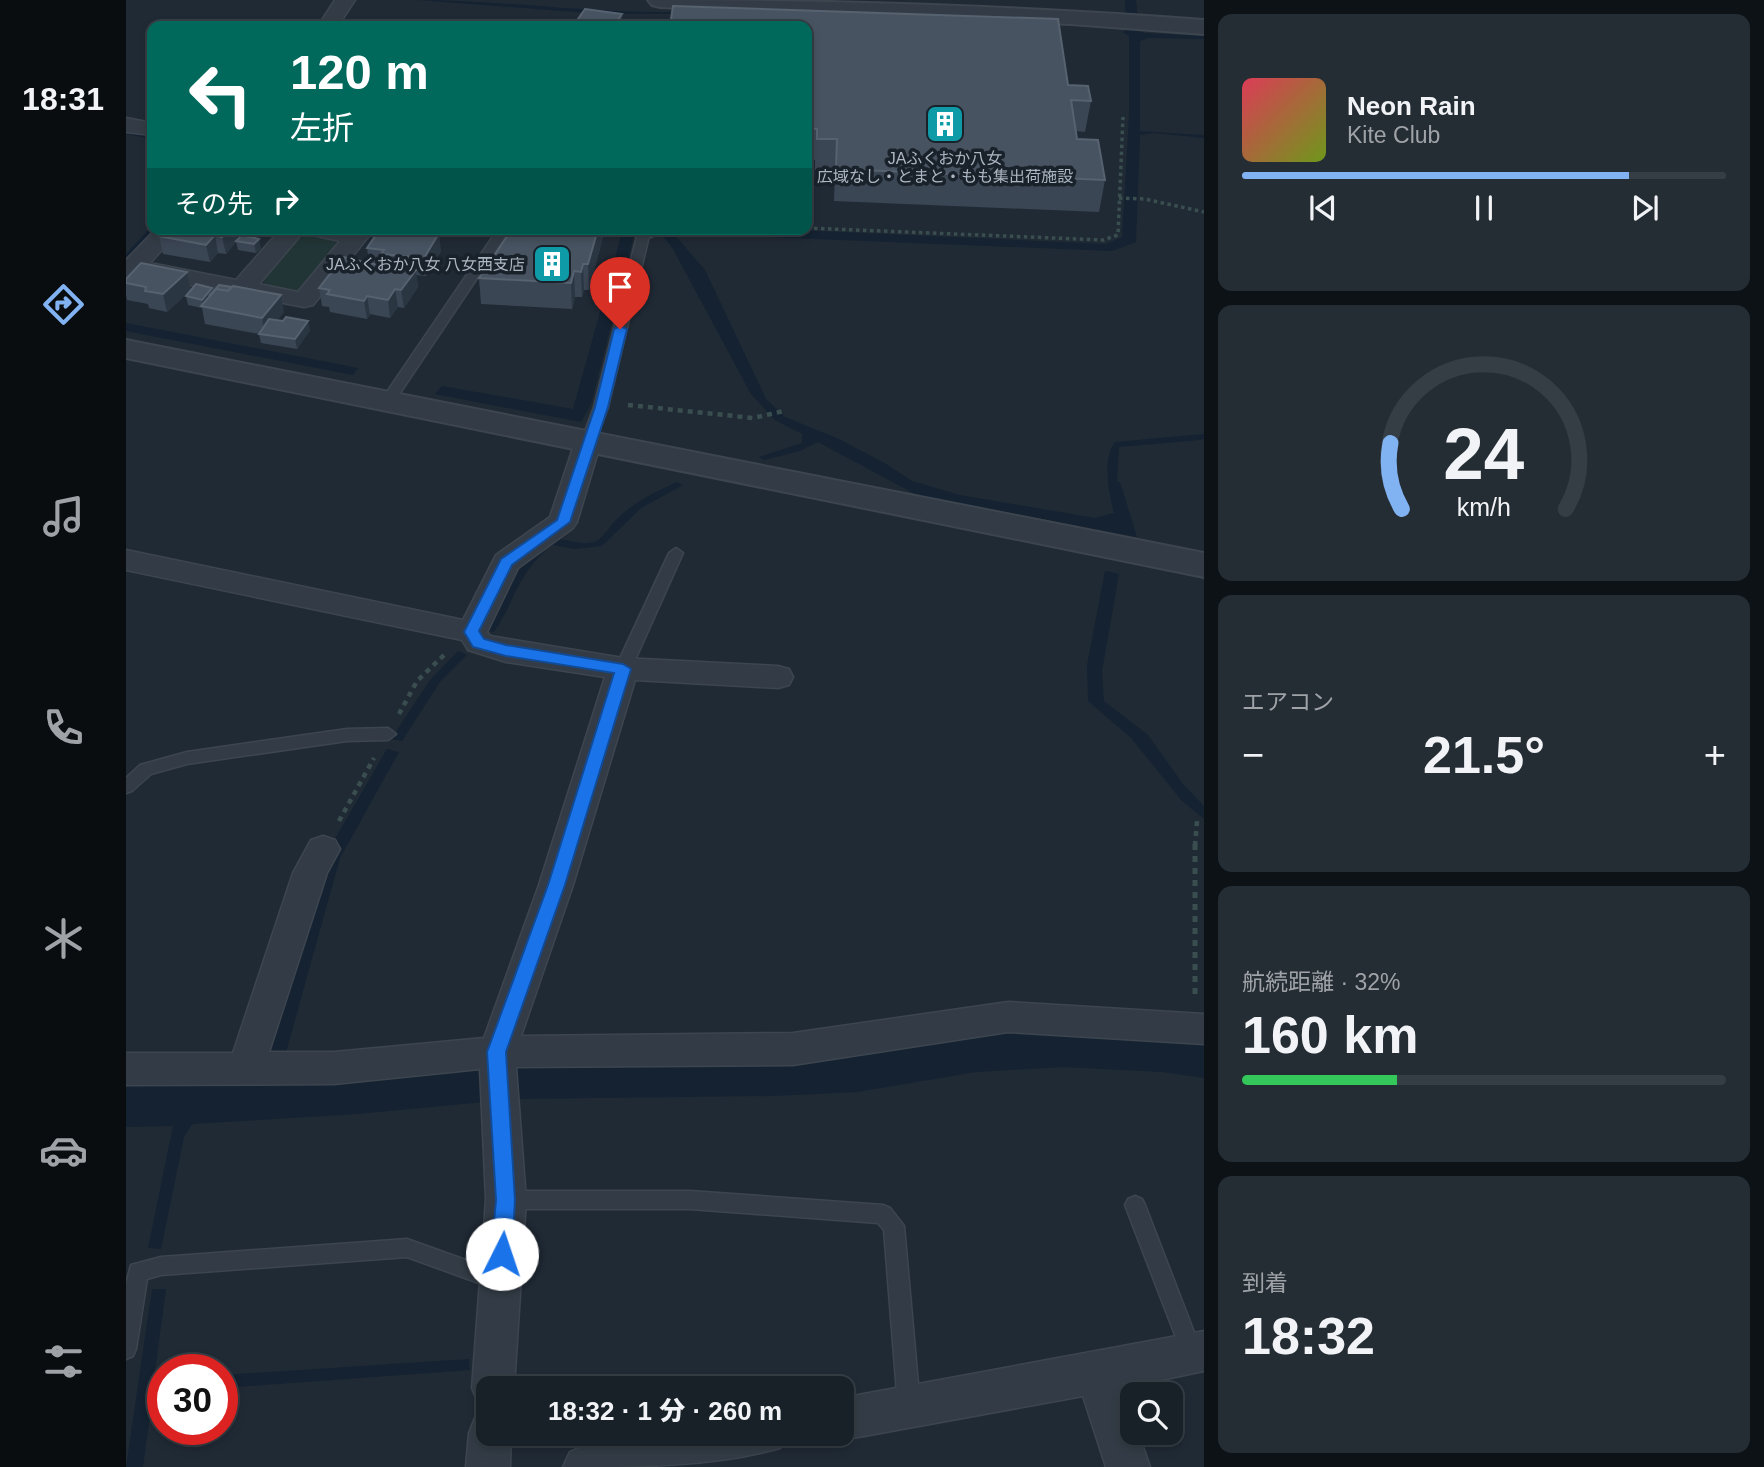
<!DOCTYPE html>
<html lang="ja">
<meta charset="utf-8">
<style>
body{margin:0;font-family:Helvetica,"Noto Sans JP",sans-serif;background:#252d34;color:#f1f3f6;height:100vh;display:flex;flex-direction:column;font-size:26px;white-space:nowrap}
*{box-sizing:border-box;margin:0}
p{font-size:23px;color:#9fa3a8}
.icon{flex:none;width:38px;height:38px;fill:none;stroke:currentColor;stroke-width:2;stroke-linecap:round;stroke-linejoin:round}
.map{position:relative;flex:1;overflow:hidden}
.panel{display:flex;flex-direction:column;gap:14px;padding:14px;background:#0d1216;width:560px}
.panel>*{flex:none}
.guide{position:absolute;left:21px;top:21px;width:665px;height:214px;border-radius:14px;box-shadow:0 4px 10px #0003,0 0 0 2px #363e45;background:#00695c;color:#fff;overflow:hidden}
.tools{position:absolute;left:994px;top:1382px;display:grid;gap:14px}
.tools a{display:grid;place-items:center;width:63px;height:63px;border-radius:14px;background:#182028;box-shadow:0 4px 10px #0003,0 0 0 2px #363e45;font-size:35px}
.speed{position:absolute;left:21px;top:1354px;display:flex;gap:14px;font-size:35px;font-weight:700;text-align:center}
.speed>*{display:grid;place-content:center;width:91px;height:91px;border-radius:50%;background:#182028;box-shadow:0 4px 10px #0003,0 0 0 2px #363e45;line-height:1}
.speed .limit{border:10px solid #d22;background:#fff;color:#111}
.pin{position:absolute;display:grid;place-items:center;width:60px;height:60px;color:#fff;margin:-72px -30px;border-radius:50% 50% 50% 0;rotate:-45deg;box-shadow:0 0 7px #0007}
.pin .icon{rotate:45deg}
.me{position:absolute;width:77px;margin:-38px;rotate:4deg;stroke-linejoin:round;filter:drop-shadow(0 0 5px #0008)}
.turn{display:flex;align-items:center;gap:24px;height:147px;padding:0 28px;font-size:32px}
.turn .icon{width:91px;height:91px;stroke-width:2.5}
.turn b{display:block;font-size:49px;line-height:60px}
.then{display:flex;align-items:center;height:66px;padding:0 28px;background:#0003;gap:14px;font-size:26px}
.big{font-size:52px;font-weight:800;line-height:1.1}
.panel .widget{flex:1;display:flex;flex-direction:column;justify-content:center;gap:10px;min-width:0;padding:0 24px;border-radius:14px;background:#252d34}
.panel .dial{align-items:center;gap:0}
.dial svg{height:182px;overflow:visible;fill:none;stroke:#363e45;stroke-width:7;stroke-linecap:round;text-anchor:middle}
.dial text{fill:#f1f3f6;stroke:none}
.song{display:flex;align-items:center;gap:21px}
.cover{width:84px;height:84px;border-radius:10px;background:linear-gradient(135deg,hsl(350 70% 55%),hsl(80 70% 35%))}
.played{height:7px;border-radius:4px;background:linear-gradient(90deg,#81b3f3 80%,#363e45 80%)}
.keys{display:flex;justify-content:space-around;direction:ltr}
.heat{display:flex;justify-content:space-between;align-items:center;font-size:38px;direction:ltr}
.charge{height:10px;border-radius:5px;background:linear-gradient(90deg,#34c759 32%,#363e45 0)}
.trip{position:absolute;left:350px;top:1376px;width:378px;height:70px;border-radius:14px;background:#182028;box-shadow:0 4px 10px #0003,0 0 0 2px #363e45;font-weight:800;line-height:70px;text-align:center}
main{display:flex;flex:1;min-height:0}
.tab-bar{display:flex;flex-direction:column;width:126px;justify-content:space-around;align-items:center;background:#0a0d10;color:#9fa3a8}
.tab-bar .icon{width:49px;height:49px}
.tab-bar .on{color:#81b3f3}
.tab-bar b{font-size:32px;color:#f1f3f6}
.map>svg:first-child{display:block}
</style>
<main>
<nav class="tab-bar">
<b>18:31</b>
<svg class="icon on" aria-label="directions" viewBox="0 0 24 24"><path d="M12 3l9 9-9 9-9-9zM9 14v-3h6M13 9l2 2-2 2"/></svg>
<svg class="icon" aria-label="music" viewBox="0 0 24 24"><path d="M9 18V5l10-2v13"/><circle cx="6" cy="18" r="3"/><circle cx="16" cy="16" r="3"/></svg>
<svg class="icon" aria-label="phone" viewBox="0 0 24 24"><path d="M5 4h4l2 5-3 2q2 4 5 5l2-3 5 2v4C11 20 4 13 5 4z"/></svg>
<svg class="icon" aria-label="climate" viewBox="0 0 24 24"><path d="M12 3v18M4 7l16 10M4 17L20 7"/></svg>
<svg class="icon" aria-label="car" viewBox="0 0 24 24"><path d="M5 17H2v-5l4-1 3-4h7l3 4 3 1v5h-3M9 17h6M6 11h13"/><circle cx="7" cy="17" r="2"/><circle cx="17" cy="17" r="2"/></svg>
<svg class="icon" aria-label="filters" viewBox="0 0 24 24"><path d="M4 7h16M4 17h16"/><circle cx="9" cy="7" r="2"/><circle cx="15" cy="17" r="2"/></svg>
</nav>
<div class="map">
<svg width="1078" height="1467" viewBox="0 0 1078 1467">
<rect width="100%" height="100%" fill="#202a35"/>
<path fill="#223536" d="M183,235L206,239L214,246L178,290L165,291L138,283L139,277L172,239Z"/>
<g fill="#142231">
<path d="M291,0C369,0 445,11 523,12C556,12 587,13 619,5L621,0H626V4L591,14H477Z"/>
<path d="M999,0H1010L1013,29L1018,33L1078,36V39L1023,38L1014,41V131L1078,135V138L1027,133L1014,135L1010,242L986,251L547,233L579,270L640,399L659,417L713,439L760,464L786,481L834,495L969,518L988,513C983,494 976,458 989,442L1078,434V439L1074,440L993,447L991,482H994L1011,537L791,495L692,442L674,451L638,460L633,457L676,443V434L649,420L625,394L547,249L533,231L509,232L465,404L455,422L309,394L316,386L447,409L497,229H647L980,244L996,237L1003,116V36L997,32L1000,29Z"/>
<path d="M0,323L232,368L227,375L0,331Z"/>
<path d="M551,482L557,485L515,508L476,546L449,549L427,545C394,568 389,601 368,632L359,630C373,608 399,542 428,539C441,538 457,547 470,541C479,537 485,524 492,518C509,501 530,492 551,482Z"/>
<path d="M979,571L993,574L976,671L978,701L1022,735L1057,784L1078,806V819L1056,801L1005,738L962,701L961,665Z"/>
<path d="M332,651L341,655L314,682L276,741L265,739L304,680Z"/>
<path d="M261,749L273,752L214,858L152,1081L883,1030L1078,1039V1078L1036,1072L937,1067L850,1072L731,1092L648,1096L388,1099L232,1114L66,1124L58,1137L35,1249L22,1248L47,1126L0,1127V1081L133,1080L199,856Z"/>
<path d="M26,1289H40L28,1379H37V1392L27,1393L17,1467H0Z"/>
<path d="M343,1359L344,1370L96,1388V1375Z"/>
</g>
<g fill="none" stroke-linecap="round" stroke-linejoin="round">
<g fill="#142231" fill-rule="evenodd">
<path d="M0,130L26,135V139L0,134Z"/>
<path d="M25,227L26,229H32L3,261H0V254Z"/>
</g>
<defs>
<g id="service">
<path d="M372,229H384L266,405H256L254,402Z"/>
<path d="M515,229L524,232L482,407L469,442L462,446L455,442L468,407L512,232Z"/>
<path d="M550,548L557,553L505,669L502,673H492L489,669L543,553Z"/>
<path d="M262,728L270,734L262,740L221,741L61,764L25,774L6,791L0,793V778L14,765L61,752L221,729Z"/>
<path d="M380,1191H564L757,1205L764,1208L778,1226L794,1406L790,1413L783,1416L776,1413L772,1406L758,1230L752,1223L564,1209H380L373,1206L370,1200L373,1194Z"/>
<path d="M1009,1196L1016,1199L1019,1205L1076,1353L1073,1360L1066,1363L1059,1360L1056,1353L999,1205L1002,1199Z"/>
<path d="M281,1239L379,1274L382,1281L379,1288L372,1290L281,1257L35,1275L21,1279L10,1349L7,1356L0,1359V1284L5,1265L35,1257Z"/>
</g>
<g id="minor">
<path d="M209,0H229L212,26H192Z"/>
<path d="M0,118L26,123V135L0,132Z"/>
<path d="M30,229H55L24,263L110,280L155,229H226L238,232L242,237L187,305L178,307L12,275L0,281V260ZM179,230L182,234L214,241L172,292L133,284Z"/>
<path d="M507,229H531L526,237H510Z"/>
<path d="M462,434L471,436L475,442L451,522L447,528L392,568L361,632L364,636L497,658L652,666L663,669L667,677L663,685L652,688L509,680L447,885L395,1036L667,1033L882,1002L1078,1014V1044L882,1032L667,1065L390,1067L400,1200L388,1388H362V1407L352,1403L346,1388L360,1200L354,1069L208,1084L0,1085V1053H107L167,873L185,840L197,836L209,840L214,849L201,873L143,1052H208L358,1038L413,885L479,677L380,662L342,650L336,640L0,570V550L337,620L370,555L424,517L449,442L453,436Z"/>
<path d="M1078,1331V1371L997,1388L1006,1415V1433H1012L1024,1467H980L957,1396L716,1440L701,1433H716V1398Z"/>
<path d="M362,1412V1433H385L384,1467H340L343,1433L349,1418Z"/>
<path d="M524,1433H660L654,1448C587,1467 508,1467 437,1467L444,1452L459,1445Z"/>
</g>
<g id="tertiary">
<path d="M522,0C708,0 893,6 1078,20V34L945,24L534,7L526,5Z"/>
<path d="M0,340L1078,553V577L0,358Z"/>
</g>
</defs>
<use href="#service" stroke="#3d454f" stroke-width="3"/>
<use href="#minor" stroke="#3d454f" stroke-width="3"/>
<use href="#tertiary" stroke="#3d454f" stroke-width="4"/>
<g stroke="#3a4e4f" stroke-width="3.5" stroke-dasharray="3.5 3.5" stroke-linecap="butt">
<path d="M993,198L1019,199L1078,212"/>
<path d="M681,228L977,240L992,235L997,117"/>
</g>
<g stroke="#3a4e4f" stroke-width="4.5" stroke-dasharray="5 5" stroke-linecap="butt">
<path d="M502,405L627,418L658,411"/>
<path d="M273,714L291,681L318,655"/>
<path d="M213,821L248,758"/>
<path d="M1069,846L1071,821"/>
</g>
<path stroke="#3a4e4f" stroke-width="5" stroke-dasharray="6 6" stroke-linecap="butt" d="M1069,844V995"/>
<use href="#service" fill="#333c46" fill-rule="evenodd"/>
<use href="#minor" fill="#333c46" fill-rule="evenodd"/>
<use href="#tertiary" fill="#333c46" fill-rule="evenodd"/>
</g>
<g fill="#3b4654">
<path d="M681,26L942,85L965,101L959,132L950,131L951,139L979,180L973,212L708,201L709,171L689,170V160H681Z"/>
<path d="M39,229H109L111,240L116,235L135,248L130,253L112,250L110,242L100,254L92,253L84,262L37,254L33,236Z"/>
<path d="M131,229H152L149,233Z"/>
<path d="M304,229H324L322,232Z"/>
<path d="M386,229H479L463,290H458L456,297H449L446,309L355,304L353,278Z"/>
<path d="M241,248L315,251L300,276L290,275L292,287L278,308L272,307L264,318L244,314L241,319L204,312L203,307L196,306L193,288L243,263Z"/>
<path d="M61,272L65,290L41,312L23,308L22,304L1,300L0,295V279Z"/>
<path d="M87,292L158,312L151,320L184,330L171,349L135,343L133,334L79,324L76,308L62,305L60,296Z"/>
</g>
<g fill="#2b3643">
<path d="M496,14L497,26H488Z"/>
<path d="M103,229H109L111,241L100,254L96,237Z"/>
<path d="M472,229H479L463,290L462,264Z"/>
<path d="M313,233L315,251L300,276L298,258Z"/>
<path d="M89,235L92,253L84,262L80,245Z"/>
<path d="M133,239L135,248L130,253L128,244Z"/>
<path d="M457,264L458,290L456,297L455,272Z"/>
<path d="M290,270L292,287L278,308L275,290Z"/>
<path d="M448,271L449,297L446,309L445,283Z"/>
<path d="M61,272L65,290L41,312L37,294Z"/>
<path d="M86,288L88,297L77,306L76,300Z"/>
<path d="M269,289L272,307L264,318L262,300Z"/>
<path d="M155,295L158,312L139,336L136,318Z"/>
<path d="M241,296L244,314L241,319L238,301Z"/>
<path d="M182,321L184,330L171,349L169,339Z"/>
</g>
<g fill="#475360" stroke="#576270" stroke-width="2">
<path d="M547,6L932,19L942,85L962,86L965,101L945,100L951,139L972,140L979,180L710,169L711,139H691V129L681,128V26H544Z"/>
<path d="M459,9L496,14L488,26H447Z"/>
<path d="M39,229H103L96,237L89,235L80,245L33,236Z"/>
<path d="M254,229H288L313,233L298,258L255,254L258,250L241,248Z"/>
<path d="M386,229H472L462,264H457L455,272L448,271L445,283L353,278Z"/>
<path d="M116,235L133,239L128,244L110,241Z"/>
<path d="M217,257L252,265L253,263L290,270L275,290L269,289L262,300L241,296L238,301L201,294L204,290L193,288Z"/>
<path d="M15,263L61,272L37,294L19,291L20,287L0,283V279Z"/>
<path d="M70,284L86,288L76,300L60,296Z"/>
<path d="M93,285L106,287L102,291L90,289L83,296Z"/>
<path d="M107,286L155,295L136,318L75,306L90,289L102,291Z"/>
<path d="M160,317L182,321L169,339L133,334L143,319L157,321Z"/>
</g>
<path fill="#1a73e8" stroke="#114b97" stroke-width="2" d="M494,326L501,329L482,407L444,522L386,565L353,631L358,639L380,645L497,664L505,669L439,885L380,1052L389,1200L386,1254L383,1261L376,1263L368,1261L365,1254L370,1200L361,1052L422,885L488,673L380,656L347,647L338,632L375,559L431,520L469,407L488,329Z"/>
<defs>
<symbol id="building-square" viewBox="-11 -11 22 22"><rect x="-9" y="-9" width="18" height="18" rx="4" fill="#0f9aa8" stroke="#19212a"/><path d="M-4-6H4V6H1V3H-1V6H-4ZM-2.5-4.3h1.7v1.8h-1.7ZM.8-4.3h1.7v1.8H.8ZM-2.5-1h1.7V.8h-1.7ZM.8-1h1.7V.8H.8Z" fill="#fff"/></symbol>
</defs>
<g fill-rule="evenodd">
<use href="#building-square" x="797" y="102" width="44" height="44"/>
<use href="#building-square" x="404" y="242" width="44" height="44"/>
</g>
<g text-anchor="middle" stroke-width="7" stroke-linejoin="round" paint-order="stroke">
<g font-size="16" fill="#adb7c3" stroke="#19212a">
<text x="819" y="164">JAふくおか八女<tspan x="819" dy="18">広域なし・とまと・もも集出荷施設</tspan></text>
<text x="399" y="270" text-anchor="end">JAふくおか八女 八女西支店</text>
</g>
</g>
</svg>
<div class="tools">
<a><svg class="icon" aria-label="search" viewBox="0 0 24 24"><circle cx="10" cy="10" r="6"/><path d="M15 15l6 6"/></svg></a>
</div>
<div class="speed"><div class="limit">30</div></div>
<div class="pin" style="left:494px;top:329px;background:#d93025"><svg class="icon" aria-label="arrive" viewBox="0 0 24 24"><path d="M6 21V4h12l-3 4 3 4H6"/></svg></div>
<svg class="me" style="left:376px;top:1254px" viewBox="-20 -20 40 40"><circle r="19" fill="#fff"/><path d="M0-13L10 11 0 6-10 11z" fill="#1a73e8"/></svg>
<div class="trip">18:32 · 1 分 · 260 m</div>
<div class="guide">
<div class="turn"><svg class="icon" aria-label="left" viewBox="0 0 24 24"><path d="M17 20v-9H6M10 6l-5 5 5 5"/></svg><div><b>120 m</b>左折</div></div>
<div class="then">その先<svg class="icon" aria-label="right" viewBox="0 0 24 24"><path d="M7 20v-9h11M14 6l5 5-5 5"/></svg></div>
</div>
</div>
<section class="panel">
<div class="widget">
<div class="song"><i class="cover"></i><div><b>Neon Rain</b><p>Kite Club</p></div></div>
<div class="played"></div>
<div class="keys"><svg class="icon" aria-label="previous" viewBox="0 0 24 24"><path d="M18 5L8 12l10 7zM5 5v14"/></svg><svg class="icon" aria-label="pause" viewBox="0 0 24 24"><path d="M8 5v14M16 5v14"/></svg><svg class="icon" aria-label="next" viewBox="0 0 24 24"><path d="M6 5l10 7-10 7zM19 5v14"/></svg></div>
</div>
<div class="widget dial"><svg viewBox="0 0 100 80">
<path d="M14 69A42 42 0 1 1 86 69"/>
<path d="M14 69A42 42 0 0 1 9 40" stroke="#81b3f3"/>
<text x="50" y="56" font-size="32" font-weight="700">24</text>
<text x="50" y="72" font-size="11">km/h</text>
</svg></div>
<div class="widget"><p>エアコン</p>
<div class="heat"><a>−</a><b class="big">21.5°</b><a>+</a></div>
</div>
<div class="widget"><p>航続距離 · 32%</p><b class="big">160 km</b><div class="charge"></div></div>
<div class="widget"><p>到着</p><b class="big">18:32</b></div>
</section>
</main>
